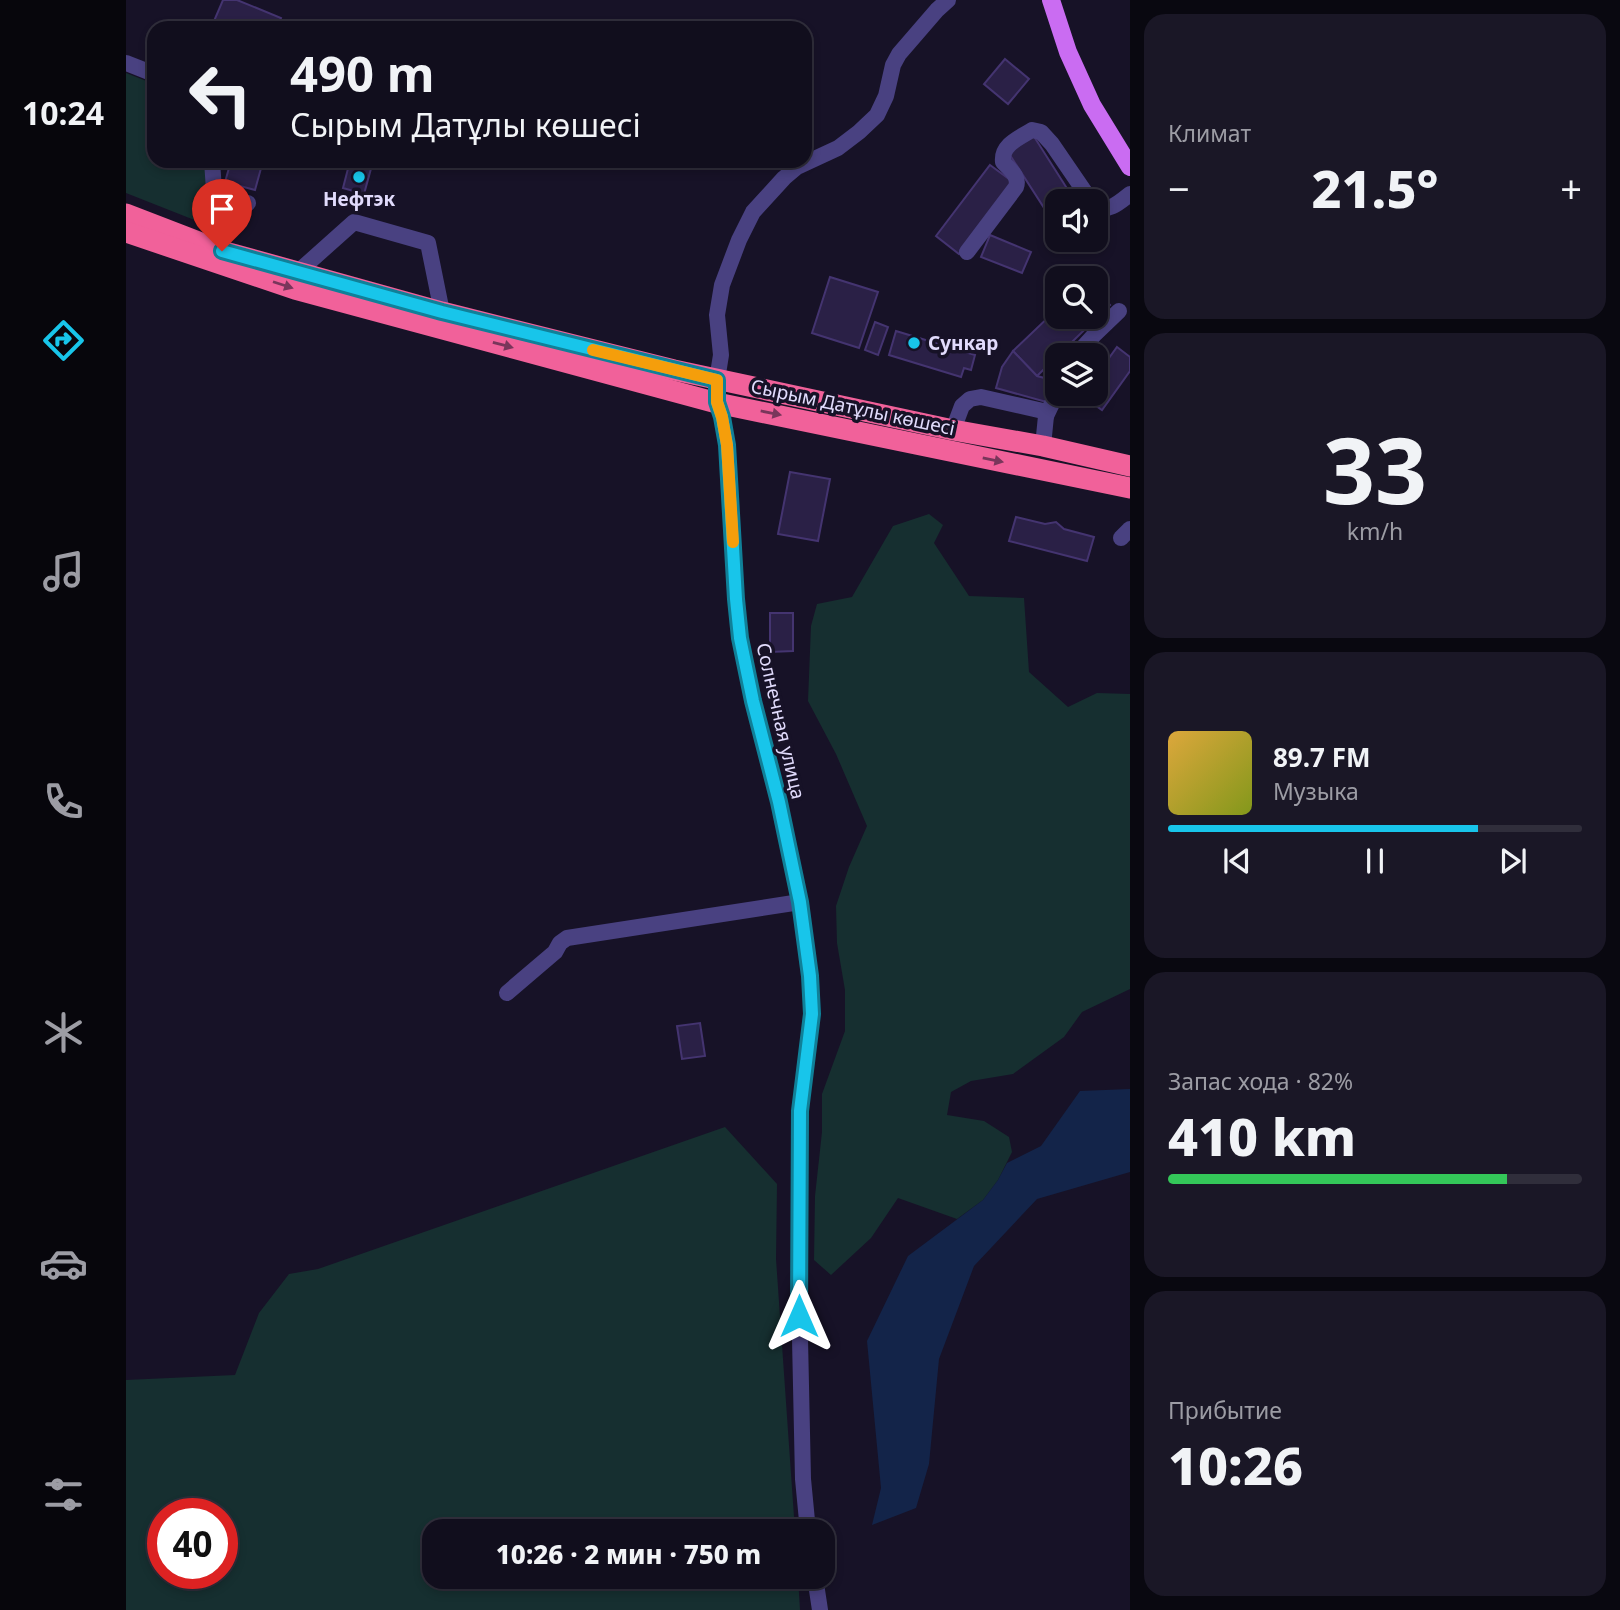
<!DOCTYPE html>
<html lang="ru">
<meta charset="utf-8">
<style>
body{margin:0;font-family:"Noto Sans",sans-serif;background:#1a1726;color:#f1f3f6;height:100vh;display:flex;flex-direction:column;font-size:26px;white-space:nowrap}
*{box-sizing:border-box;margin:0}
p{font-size:23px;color:#9c9ca4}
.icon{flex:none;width:38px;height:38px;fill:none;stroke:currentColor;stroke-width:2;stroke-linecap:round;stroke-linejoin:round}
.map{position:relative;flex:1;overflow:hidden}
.details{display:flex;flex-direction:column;gap:14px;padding:14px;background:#090810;width:490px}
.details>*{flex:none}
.banner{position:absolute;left:21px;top:21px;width:665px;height:147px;border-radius:21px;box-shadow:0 4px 10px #0003,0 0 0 2px #302e3b;background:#110e1d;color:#f1f3f6;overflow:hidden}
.fabs{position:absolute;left:919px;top:189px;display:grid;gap:14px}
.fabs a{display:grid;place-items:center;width:63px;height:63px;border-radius:14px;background:#110e1d;box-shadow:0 4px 10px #0003,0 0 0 2px #302e3b;font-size:35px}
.speed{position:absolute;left:21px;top:1498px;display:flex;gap:14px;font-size:35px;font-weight:700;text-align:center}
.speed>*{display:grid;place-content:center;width:91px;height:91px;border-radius:50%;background:#110e1d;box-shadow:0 4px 10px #0003,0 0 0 2px #302e3b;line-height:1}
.speed .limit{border:10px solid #d22;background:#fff;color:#111}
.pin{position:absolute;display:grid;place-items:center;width:60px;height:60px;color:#fff;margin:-72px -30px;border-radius:50% 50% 50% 0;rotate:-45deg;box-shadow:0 0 7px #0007}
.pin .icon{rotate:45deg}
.me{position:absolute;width:77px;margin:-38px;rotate:0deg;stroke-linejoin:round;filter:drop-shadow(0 0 5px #0008)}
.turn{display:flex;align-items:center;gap:24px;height:147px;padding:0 28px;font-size:32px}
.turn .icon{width:91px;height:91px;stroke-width:2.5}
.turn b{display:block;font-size:49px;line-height:60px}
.big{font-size:52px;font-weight:800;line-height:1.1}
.details .widget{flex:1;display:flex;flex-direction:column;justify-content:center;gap:10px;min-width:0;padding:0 24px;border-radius:21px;background:#1a1726}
.details .dial{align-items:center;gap:0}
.dial b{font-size:91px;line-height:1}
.song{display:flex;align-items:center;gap:21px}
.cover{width:84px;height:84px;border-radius:10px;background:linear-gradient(135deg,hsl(40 70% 55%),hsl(70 70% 35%))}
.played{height:7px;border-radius:4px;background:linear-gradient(90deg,#18c5ea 75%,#302e3b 75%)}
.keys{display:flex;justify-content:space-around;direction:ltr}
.heat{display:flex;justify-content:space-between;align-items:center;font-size:38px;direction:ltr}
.charge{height:10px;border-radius:5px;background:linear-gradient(90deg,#34c759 82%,#302e3b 0)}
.trip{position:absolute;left:296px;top:1519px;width:413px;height:70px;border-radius:21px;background:#110e1d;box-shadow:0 4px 10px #0003,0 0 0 2px #302e3b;font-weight:800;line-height:70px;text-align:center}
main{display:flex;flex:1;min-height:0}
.tabs{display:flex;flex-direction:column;width:126px;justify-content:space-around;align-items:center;background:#07060c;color:#9c9ca4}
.tabs .icon{width:49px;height:49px}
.tabs .on{color:#18c5ea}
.tabs b{font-size:32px;color:#f1f3f6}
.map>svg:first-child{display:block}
</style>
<main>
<nav class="tabs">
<b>10:24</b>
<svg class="icon on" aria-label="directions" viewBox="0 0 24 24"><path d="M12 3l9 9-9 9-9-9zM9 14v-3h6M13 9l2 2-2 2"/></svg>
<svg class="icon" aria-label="music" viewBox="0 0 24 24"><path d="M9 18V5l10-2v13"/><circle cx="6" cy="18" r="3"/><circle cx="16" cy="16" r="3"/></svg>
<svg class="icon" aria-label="phone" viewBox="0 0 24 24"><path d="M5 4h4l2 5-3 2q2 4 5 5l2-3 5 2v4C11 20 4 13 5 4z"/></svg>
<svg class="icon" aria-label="climate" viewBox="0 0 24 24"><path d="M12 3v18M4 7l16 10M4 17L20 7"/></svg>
<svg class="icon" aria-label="car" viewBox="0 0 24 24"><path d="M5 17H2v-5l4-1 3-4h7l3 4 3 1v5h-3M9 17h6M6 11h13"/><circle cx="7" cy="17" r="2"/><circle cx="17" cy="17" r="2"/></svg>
<svg class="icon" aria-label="filters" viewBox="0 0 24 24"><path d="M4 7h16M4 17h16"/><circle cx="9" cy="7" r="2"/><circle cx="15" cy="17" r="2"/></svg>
</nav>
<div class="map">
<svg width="1004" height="1610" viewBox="0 0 1004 1610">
<rect width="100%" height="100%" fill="#171227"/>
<g fill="#162f30" fill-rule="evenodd">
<path d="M0,73L28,84V161H81L84,222L76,223L0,193Z"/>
<path d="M803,514L817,525L808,543L843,596L898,598L903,672L942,707L971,693L1004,694V989L956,1012L938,1037L887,1074L845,1081L825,1092L821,1115L858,1121L883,1137L886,1152L872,1180L857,1200L831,1219L772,1198L745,1238L705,1275L688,1260L689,1196L696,1132V1094L719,1031V990L711,943L710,906L723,867L741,826L710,754L682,701L685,626L691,604L726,597L767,526Z"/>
<path d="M599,1127L651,1184L650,1259L669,1531H308V1577H672L674,1610H0V1380L109,1375L133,1313L163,1274L192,1269ZM37,1514H96V1573H37Z"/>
</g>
<path fill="#132449" d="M1004,1089V1172L911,1199L848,1266L813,1359L803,1464L790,1508L746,1525L755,1488L741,1341L782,1256L857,1200L872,1180L881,1163L915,1146L954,1091Z"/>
<g fill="#2a2046" stroke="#443470" stroke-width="2">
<path d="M97,0H111L155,18L151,28H85Z"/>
<path d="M879,59L903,79L882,104L858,84Z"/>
<path d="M907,135L949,201H931V228L882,152Z"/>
<path d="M105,161H137L129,190L99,182Z"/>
<path d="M224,161L246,165L238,194L217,188Z"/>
<path d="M864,165L887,182L833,254L810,236Z"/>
<path d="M864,235L905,252L896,273L855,257Z"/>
<path d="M938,240H953L942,246Z"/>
<path d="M704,277L752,292L733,348L686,333Z"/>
<path d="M970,290L984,305L911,376L887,351L931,309V317H970Z"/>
<path d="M749,322L762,327L752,355L739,350Z"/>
<path d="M770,331L849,355L845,370L838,368L835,377L763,355Z"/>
<path d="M991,347L1004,357V371L976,410L955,395L970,394V376Z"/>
<path d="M887,351L911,376L930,381L924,403L870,388L876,367Z"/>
<path d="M939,394H953L944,405L935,399Z"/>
<path d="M664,472L704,479L692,541L652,534Z"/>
<path d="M890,517L919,524L930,522L938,529L968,537L961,561L883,541Z"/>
<path d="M644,613H667V651L644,652Z"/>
<path d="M574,1023L579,1056L556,1059L551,1026Z"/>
</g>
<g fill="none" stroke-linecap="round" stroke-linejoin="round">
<g stroke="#494181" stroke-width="16">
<path d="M0,63L28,74"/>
<path d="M86,161L91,233L96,251"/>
<path d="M970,206C982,213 994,202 1004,194"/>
<path d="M91,233L122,203"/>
<path d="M841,252L890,187C894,176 883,169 877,162C875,145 893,138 906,130L915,132L926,144L965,201"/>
<path d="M172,272L228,222L302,243L316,312"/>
<path d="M950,355L969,334L993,311"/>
<path d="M920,416L931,393"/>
<path d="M827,430L836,406L844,399L855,397L917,411L920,416L917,446"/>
<path d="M995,538L1004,529"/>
<path d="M381,993L429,952L434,943L441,938L674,902"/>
<path d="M682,1531L677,1479L673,1292L674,1111L686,1015L684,976L674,902L653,802L627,701L614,638L610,599L601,445L596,417L591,403V380L595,355L591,315L596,285L613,240L627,212L658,178L671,167L712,148L733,132L751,115L760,96L767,65L773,54L811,10L822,0"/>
<path d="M689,1577L694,1610"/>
</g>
<path stroke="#ca6cf2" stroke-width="18" d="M925,0L942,52L966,105L1004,167"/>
<g stroke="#f1619a" stroke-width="21">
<path d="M0,214L96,251L316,312L548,370L827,430L917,446L1004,466"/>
<path d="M0,232L169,289L591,403L1004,488"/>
</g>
</g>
<defs><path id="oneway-solid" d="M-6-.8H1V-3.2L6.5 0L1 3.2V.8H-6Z" transform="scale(1.75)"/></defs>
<g fill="#79365b">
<use href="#oneway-solid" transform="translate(157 285) rotate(18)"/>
<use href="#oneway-solid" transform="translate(377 345) rotate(15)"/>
<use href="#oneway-solid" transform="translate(645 413) rotate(11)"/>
<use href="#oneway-solid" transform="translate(867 460) rotate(12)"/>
</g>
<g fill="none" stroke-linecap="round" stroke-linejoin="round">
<defs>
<path id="route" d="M96,251L316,312L591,380V402L596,417L601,445L610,599L614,638L627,701L653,802L674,902L684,976L686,1014L674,1111L673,1316"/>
</defs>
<use href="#route" stroke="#108098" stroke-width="18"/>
<use href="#route" stroke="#18c5ea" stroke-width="12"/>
<path stroke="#f59e0b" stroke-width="12" d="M467,350L591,380V402L596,417L601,445L607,542"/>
</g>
<g fill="#18c5ea" stroke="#171227" stroke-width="2.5">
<circle cx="233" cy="177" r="7"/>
<circle cx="788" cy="343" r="7"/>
</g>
<g text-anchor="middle" stroke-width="7" stroke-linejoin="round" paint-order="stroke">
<g font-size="19" font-weight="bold" fill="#e1dbfc" stroke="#171227">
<text x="233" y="206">Нефтэк</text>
<text x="802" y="350" text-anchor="start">Сункар</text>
</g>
<g font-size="19" fill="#e1dbfc" stroke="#171227">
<text transform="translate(727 407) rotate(12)" y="7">Сырым Датұлы көшесі</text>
<text transform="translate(655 721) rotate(77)" y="7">Солнечная улица</text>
</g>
</g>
</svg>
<div class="fabs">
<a><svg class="icon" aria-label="sound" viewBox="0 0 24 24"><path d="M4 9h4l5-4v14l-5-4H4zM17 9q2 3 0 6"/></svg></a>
<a><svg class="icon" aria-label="search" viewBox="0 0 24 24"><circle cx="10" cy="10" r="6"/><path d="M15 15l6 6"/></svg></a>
<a><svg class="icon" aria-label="layers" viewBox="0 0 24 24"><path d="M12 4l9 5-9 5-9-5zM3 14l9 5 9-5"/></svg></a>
</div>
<div class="speed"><div class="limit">40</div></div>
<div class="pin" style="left:96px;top:251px;background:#d93025"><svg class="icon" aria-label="arrive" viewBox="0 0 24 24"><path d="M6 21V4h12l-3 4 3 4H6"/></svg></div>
<svg class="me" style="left:673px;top:1316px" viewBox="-20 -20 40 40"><path d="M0-17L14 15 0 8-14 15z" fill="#18c5ea" stroke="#fff" stroke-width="4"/></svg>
<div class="trip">10:26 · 2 мин · 750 m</div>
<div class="banner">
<div class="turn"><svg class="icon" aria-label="left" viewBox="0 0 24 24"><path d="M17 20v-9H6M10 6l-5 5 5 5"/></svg><div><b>490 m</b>Сырым Датұлы көшесі</div></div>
</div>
</div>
<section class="details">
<div class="widget"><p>Климат</p>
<div class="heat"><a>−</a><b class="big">21.5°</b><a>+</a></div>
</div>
<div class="widget dial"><b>33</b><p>km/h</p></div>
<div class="widget">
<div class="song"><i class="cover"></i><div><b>89.7 FM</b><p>Музыка</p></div></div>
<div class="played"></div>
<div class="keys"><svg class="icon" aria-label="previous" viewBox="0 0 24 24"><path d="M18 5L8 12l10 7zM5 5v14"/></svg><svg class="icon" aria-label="pause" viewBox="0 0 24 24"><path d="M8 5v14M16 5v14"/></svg><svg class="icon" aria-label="next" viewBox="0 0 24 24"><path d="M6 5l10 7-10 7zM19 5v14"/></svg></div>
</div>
<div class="widget"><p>Запас хода · 82%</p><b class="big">410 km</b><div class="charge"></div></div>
<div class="widget"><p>Прибытие</p><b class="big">10:26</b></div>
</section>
</main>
